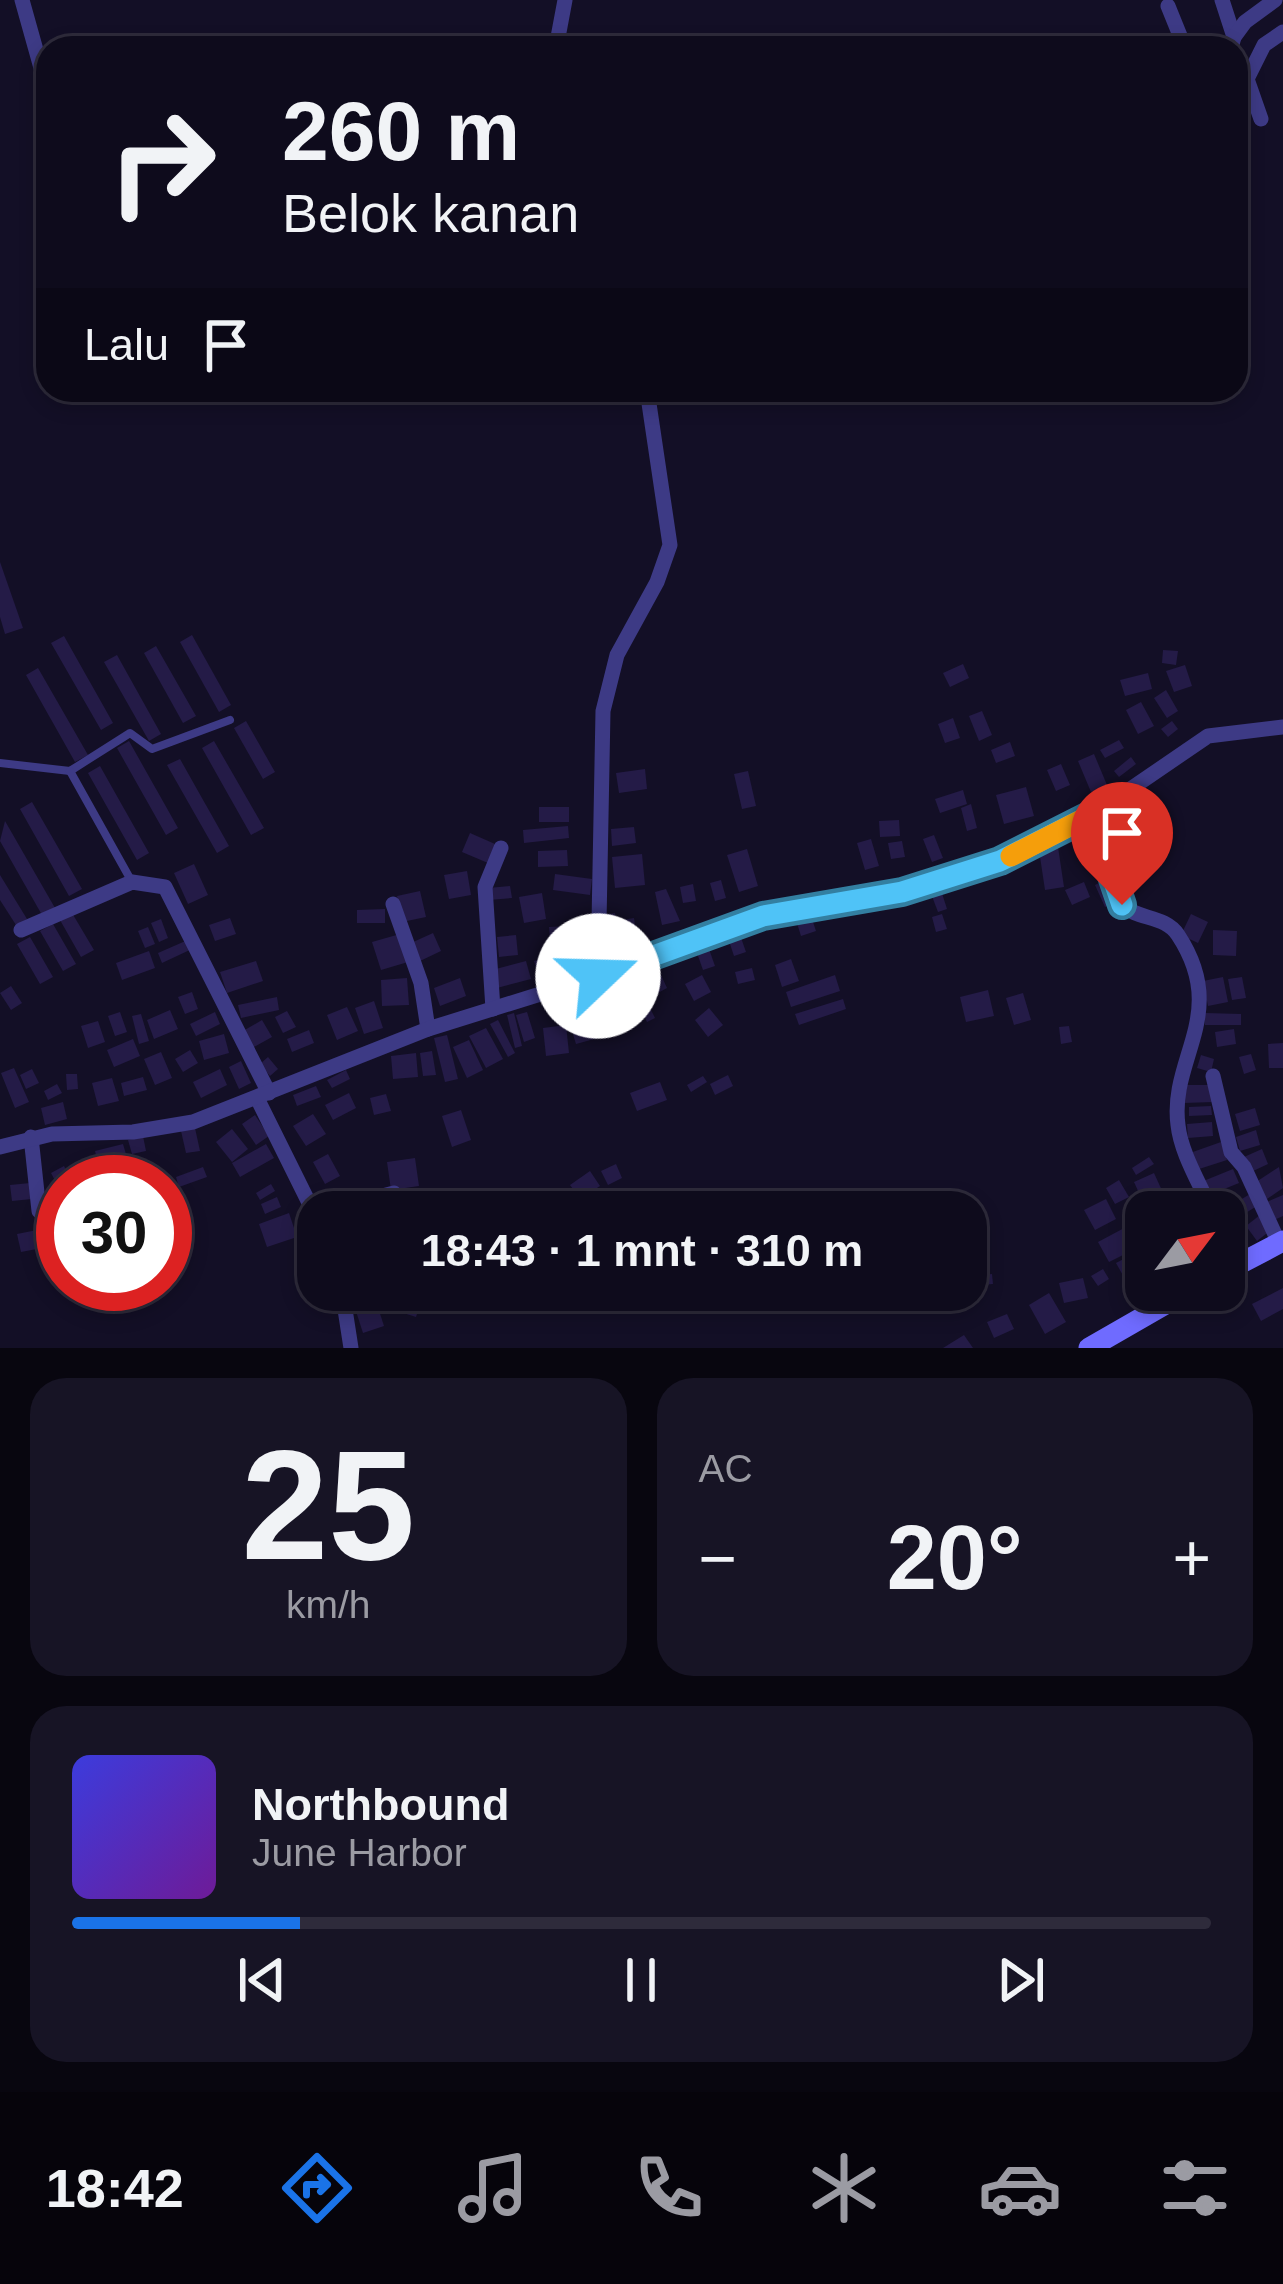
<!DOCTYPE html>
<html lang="id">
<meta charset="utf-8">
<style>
body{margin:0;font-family:Helvetica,sans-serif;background:#171425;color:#f1f3f6;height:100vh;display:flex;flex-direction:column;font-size:45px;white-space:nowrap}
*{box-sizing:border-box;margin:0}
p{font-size:39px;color:#9b9ba3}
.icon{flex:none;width:66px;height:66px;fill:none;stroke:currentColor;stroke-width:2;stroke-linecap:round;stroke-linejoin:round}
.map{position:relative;height:1348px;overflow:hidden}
.drawer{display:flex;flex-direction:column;gap:30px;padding:30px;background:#08060f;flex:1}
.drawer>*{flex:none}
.guide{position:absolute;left:36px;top:36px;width:1212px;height:366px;border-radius:36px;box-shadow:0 6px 18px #0003,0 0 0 3px #2e2b3b;background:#0e0b1c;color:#f1f3f6;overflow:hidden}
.needle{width:78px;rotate:58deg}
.fabs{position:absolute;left:1125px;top:1191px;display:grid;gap:24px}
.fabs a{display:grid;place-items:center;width:120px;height:120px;border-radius:24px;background:#0e0b1c;box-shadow:0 6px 18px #0003,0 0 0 3px #2e2b3b;font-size:60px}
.speed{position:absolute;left:36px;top:1155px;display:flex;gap:24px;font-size:60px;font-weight:700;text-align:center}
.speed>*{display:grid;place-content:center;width:156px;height:156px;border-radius:50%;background:#0e0b1c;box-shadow:0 6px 18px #0003,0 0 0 3px #2e2b3b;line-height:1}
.speed .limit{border:18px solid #d22;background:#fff;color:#111}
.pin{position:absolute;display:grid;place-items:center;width:102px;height:102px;color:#fff;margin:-123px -51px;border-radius:50% 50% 50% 0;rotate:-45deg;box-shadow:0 0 12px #0007}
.pin .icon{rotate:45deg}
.me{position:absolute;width:132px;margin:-66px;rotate:69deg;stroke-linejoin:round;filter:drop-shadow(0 0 9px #0008)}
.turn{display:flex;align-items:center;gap:42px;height:252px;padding:0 48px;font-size:54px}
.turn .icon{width:156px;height:156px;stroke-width:2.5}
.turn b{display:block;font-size:84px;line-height:102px}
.then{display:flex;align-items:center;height:114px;padding:0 48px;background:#0003;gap:24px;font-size:45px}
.big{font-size:90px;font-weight:700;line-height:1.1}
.drawer .widget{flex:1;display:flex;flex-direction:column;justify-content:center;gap:18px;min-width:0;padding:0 42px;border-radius:36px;background:#171425}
.drawer .dial{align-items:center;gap:0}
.dial b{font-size:156px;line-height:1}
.song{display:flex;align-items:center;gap:36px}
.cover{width:144px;height:144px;border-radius:18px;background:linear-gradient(135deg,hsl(240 70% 55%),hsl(280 70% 35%))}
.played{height:12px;border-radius:6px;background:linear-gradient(90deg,#1a73e8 20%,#2e2b3b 20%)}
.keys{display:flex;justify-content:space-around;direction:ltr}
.heat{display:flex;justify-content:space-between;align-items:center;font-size:66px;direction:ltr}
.drawer .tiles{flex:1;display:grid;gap:30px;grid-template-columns:1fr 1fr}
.widget:last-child{grid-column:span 2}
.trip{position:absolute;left:297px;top:1191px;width:690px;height:120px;border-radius:36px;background:#0e0b1c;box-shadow:0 6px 18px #0003,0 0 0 3px #2e2b3b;font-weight:700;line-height:120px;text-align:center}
.tabs{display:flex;height:192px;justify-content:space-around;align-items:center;background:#06040b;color:#9b9ba3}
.tabs .icon{width:84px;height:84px}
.tabs .on{color:#1a73e8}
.tabs b{font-size:54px;color:#f1f3f6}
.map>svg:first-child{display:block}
</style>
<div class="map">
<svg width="1283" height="1348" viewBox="0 0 1283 1348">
<rect width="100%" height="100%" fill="#130f26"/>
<g fill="#241b47">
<path d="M549,34L552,47L531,48L529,38Z"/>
<path d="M0,562L23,628L5,634L0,617Z"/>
<path d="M192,635L231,705L219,712L180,642Z"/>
<path d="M64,636L113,723L101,730L51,643Z"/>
<path d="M156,646L196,716L183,723L144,653Z"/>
<path d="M1163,650L1178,651L1176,665L1162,663Z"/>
<path d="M117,655L161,734L149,741L104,662Z"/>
<path d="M963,664L969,678L950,687L943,673Z"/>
<path d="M1185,665L1192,686L1174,692L1166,671Z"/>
<path d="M38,668L88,755L75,762L26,675Z"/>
<path d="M1148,673L1152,689L1125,696L1120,680Z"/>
<path d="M1166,690L1178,711L1167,718L1154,698Z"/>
<path d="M1141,702L1154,726L1138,734L1126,710Z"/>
<path d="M982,711L992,735L979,741L969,716Z"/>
<path d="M953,718L960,738L945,743L938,724Z"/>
<path d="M246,721L275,772L263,779L234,728Z"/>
<path d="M1172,721L1178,729L1168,737L1161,729Z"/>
<path d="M1119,740L1124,748L1105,758L1100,750Z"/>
<path d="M129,741L178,828L166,835L117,748Z"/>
<path d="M214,741L264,828L251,835L202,748Z"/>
<path d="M1010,742L1015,756L996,763L991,750Z"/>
<path d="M1094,754L1107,785L1091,792L1078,761Z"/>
<path d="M1131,757L1136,764L1119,777L1114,771Z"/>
<path d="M180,759L229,846L217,853L167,765Z"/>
<path d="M1061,764L1070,785L1056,791L1047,770Z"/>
<path d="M100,766L149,853L137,860L88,773Z"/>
<path d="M645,769L647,789L619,793L616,773Z"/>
<path d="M748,771L756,806L742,809L734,774Z"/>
<path d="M1026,787L1034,816L1004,824L996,795Z"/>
<path d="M963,790L967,804L940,813L935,799Z"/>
<path d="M32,802L82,889L69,896L20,809Z"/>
<path d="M971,804L977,828L967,831L961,808Z"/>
<rect x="539" y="807" width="30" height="15"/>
<path d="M899,820L900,836L880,837L879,821Z"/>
<path d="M1111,820L1120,837L1107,843L1098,827Z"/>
<path d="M5,821L55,908L42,915L0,841Z"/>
<path d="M568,826L569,838L524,843L523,830Z"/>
<path d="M634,827L636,843L612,846L611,829Z"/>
<path d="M470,833L495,844L488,863L462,852Z"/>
<path d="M934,835L943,858L932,862L923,839Z"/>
<path d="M1131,835L1139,850L1111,864L1104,848Z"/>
<path d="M871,839L879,866L865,870L857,843Z"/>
<path d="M902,841L905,857L891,859L888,843Z"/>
<path d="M1058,847L1064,887L1045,890L1039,850Z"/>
<path d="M747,849L758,886L739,892L727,855Z"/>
<path d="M567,850L568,866L538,867V851Z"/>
<path d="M642,854L645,885L615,888L612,857Z"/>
<path d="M194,864L208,895L188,904L174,873Z"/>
<path d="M467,871L471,895L449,899L444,875Z"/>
<path d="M555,874L592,879L590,895L553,890Z"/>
<path d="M0,875L27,919L16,925L0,900Z"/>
<path d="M721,880L726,898L715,901L710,883Z"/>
<path d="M1105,880L1116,902L1105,907L1095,885Z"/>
<path d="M1084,882L1090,897L1072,905L1065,890Z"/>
<path d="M693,884L696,901L683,903L680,887Z"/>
<path d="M510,886L512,898L489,900L488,888Z"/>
<path d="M940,887L947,909L938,912L930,891Z"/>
<path d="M666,889L680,921L662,925L655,892Z"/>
<path d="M420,891L426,917L402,922L397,896Z"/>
<path d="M542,893L546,919L524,923L519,897Z"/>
<path d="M385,909V923H357V910Z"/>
<path d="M72,913L94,950L81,957L60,920Z"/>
<path d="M615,913L619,945L607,946L603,915Z"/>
<path d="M810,913L816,931L801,936L795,917Z"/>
<path d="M942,914L947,929L936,932L932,917Z"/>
<path d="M1191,914L1208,922L1198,943L1181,935Z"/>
<path d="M230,918L236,934L215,941L209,925Z"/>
<path d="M634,918L636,932L624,934L622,920Z"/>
<path d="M161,919L168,938L159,942L151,923Z"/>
<path d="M53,924L76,964L63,971L40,931Z"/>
<path d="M568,926L570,951L551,952L549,927Z"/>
<path d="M148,927L155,944L145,948L138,931Z"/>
<path d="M1213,930L1237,931L1236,956L1213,955Z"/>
<path d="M739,932L746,952L734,956L727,935Z"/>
<path d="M433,933L441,951L420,961L411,943Z"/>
<path d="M400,934L408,962L381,970L372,942Z"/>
<path d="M516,935L518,955L499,957L497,937Z"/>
<path d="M30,937L53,977L40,984L17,944Z"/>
<path d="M190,939L194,948L162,963L158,953Z"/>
<path d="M709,949L715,966L703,970L697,953Z"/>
<path d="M149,951L155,968L122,980L116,963Z"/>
<path d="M556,954L565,981L543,988L534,961Z"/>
<path d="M791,959L799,981L782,987L775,965Z"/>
<path d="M256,961L263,981L227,993L220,972Z"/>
<path d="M526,961L531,979L497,988L492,970Z"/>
<path d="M752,968L755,980L738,984L735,972Z"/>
<path d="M646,971L649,986L623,992L620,976Z"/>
<path d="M661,975L667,988L656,994L650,981Z"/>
<path d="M702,975L711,992L694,1001L685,984Z"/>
<path d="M835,975L840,991L791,1007L786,992Z"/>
<path d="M1223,977L1228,1002L1208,1006L1203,981Z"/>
<path d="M1242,977L1246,998L1232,1000L1228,979Z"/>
<path d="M407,978L409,1005L382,1006L381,980Z"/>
<path d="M460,978L466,996L440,1006L434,988Z"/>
<path d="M11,986L22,1003L11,1010L0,993Z"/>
<path d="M586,989L595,1015L574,1022L565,997Z"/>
<path d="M988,990L994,1016L966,1022L960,997Z"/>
<path d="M192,992L198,1009L185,1014L178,997Z"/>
<path d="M1023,993L1031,1020L1014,1025L1006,998Z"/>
<path d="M277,997L279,1010L241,1018L238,1005Z"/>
<path d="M625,999L628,1014L605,1020L602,1005Z"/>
<path d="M843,999L846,1009L799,1025L795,1014Z"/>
<path d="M374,1001L383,1028L364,1034L355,1008Z"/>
<path d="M648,1004L655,1018L647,1022L640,1008Z"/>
<path d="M347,1007L358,1031L337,1040L327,1015Z"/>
<path d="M709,1008L723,1025L708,1037L695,1020Z"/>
<path d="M170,1010L178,1029L154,1039L147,1020Z"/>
<path d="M287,1011L296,1027L283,1033L275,1017Z"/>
<path d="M120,1012L127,1032L115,1036L108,1016Z"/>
<path d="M215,1012L220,1024L196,1036L190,1024Z"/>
<path d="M527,1012L535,1038L524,1042L516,1015Z"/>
<path d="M514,1013L522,1046L515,1048L507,1015Z"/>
<path d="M1205,1013L1241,1014V1025H1205Z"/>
<path d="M141,1014L149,1041L139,1044L132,1016Z"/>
<path d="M262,1020L272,1037L252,1048L243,1031Z"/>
<path d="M498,1020L515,1053L508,1057L490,1024Z"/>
<path d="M98,1021L105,1042L88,1048L81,1026Z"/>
<path d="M566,1025L569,1053L546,1056L543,1028Z"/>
<path d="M594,1025L598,1038L576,1044L572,1031Z"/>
<path d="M1069,1026L1072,1042L1061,1044L1059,1027Z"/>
<path d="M486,1028L503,1059L486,1068L469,1036Z"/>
<path d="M1234,1029L1236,1044L1217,1047L1215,1032Z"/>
<path d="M309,1030L314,1043L292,1052L287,1039Z"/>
<path d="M224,1034L229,1053L204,1060L199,1041Z"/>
<path d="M447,1035L458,1079L445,1082L434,1038Z"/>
<path d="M133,1039L140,1056L114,1067L107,1050Z"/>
<path d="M469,1040L483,1070L467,1078L453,1047Z"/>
<path d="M1283,1043V1068H1269L1268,1044Z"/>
<path d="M190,1050L198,1063L183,1072L175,1059Z"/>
<path d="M432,1051L436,1075L423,1076L420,1053Z"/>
<path d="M161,1052L172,1078L155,1085L144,1059Z"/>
<path d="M416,1053L418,1077L393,1079L391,1056Z"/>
<path d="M1251,1054L1256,1070L1244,1074L1239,1057Z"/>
<path d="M1201,1055L1214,1059L1211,1072L1197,1068Z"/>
<path d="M268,1057L278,1069L270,1076L260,1064Z"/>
<path d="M241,1061L251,1083L239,1089L229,1067Z"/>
<path d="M14,1068L29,1102L15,1108L1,1073Z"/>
<path d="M32,1069L39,1083L26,1089L20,1075Z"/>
<path d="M220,1069L227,1085L201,1098L193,1082Z"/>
<path d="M346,1070L350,1079L332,1088L327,1080Z"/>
<path d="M66,1074H77L78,1089L67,1090Z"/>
<path d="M728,1075L733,1086L715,1095L710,1084Z"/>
<path d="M703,1076L707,1082L691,1092L687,1085Z"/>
<path d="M143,1077L147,1090L124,1096L121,1083Z"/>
<path d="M112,1078L119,1101L98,1106L92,1083Z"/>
<path d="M660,1082L667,1100L637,1111L630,1093Z"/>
<path d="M57,1084L62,1093L48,1100L44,1091Z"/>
<path d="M1183,1085H1214V1102L1183,1103Z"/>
<path d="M316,1086L321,1097L297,1106L293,1095Z"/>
<path d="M349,1093L356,1108L333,1120L325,1105Z"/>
<path d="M386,1094L391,1111L374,1115L370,1098Z"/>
<path d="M63,1102L67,1119L45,1125L41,1108Z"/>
<path d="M1211,1106L1212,1115L1189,1116V1107Z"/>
<path d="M1255,1108L1260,1125L1240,1131L1235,1114Z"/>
<path d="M461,1110L471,1140L452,1147L442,1116Z"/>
<path d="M313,1114L326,1134L306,1146L293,1126Z"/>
<path d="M255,1115L269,1136L256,1145L242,1124Z"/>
<path d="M1212,1122L1213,1136L1188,1138L1187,1124Z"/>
<path d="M195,1128L200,1151L186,1153L181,1131Z"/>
<path d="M232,1129L248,1149L232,1162L216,1142Z"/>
<path d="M1256,1130L1260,1145L1240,1151L1236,1137Z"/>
<path d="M143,1136L146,1151L132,1154L128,1140Z"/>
<path d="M1221,1142L1227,1160L1196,1170L1190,1153Z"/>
<path d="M123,1144L128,1161L99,1168L95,1151Z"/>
<path d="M266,1144L274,1158L240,1177L232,1163Z"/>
<path d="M1262,1149L1268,1164L1251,1172L1244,1157Z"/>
<path d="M328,1154L340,1176L325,1184L313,1162Z"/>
<path d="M1149,1157L1154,1164L1136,1175L1132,1168Z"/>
<path d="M415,1158L419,1186L391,1190L387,1162Z"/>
<path d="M616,1164L622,1178L608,1185L601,1171Z"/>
<path d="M64,1166L72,1182H63V1196L51,1173Z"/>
<path d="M203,1167L207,1177L179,1187L176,1177Z"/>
<path d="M1279,1167L1283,1188L1267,1199L1256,1182Z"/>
<path d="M1233,1169L1239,1183L1207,1196L1201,1182Z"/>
<path d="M590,1171L600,1186L580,1199L570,1185Z"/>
<path d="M1154,1173L1164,1195L1144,1204L1134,1182Z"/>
<path d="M1119,1180L1129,1197L1115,1204L1106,1188Z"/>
<path d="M30,1183L32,1199L12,1201L10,1185Z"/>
<path d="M271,1184L275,1191L260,1200L256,1193Z"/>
<path d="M550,1188L571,1204L565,1212H549L538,1204Z"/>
<path d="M1228,1194L1235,1209L1214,1212L1210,1202Z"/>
<path d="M1250,1194L1257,1206L1244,1214L1237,1202Z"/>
<path d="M1283,1195V1216L1272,1221L1264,1203Z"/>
<path d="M277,1197L281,1207L265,1214L261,1204Z"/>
<path d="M1106,1199L1116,1219L1095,1230L1084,1210Z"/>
<path d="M289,1213L297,1237L267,1247L259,1224Z"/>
<path d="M1260,1215L1271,1230L1257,1241L1246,1226Z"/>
<path d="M59,1226L61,1246L50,1247L48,1227Z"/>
<path d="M1128,1226L1139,1247L1109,1262L1098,1242Z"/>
<path d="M1240,1229L1246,1238L1231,1247L1225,1238Z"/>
<path d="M37,1230L42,1248L21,1252L17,1234Z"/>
<path d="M1135,1253L1146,1279L1130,1288L1116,1263Z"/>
<path d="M1103,1269L1109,1279L1098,1286L1091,1276Z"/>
<path d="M992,1274L993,1284L968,1286L967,1276Z"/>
<path d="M1083,1278L1088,1298L1064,1303L1059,1283Z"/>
<path d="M1283,1288V1309L1261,1321L1252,1304Z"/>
<path d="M525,1290H559L535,1306Z"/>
<path d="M592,1290H613L617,1295L603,1305Z"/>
<path d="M400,1291L422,1298L416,1317L394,1310Z"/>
<path d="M1049,1293L1066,1322L1045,1334L1029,1305Z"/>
<path d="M374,1295L384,1326L363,1333L353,1302Z"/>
<path d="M1007,1314L1014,1329L994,1338L987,1322Z"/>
<path d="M964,1335L973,1348H943Z"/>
</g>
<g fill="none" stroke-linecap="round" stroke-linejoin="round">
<g stroke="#3d3a85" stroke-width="8">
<path d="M0,763L70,771L130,733L152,749L230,720"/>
<path d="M70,771L132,882"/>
</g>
<g stroke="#3d3a85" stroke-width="15">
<path d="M22,0L48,93"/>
<path d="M1222,0L1234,37L1231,48"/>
<path d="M1168,6L1185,48"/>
<path d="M1234,37L1245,22L1275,0"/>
<path d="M556,48L565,0"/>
<path d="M1261,119L1247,79L1264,45L1283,32"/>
<path d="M1091,816L1122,905C1138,920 1165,915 1178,935C1230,1014 1169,1058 1178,1125C1181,1154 1201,1185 1212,1212"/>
<path d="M393,904L421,983L428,1029"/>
<path d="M21,930L132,882L165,887L269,1093"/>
<path d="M598,976L603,711L617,655L657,582L670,545L647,390"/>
<path d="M493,1009L485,887L501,848"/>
<path d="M1213,1076L1231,1152L1244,1167L1279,1243"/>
<path d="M257,1098L318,1221"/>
<path d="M31,1137L39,1211L55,1217"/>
<path d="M0,1147L52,1134L133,1132L193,1122L428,1029L598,976L732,926L902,892L1000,861L1091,816L1208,736L1283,727"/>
<path d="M320,1212L394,1193"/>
<path d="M1224,1240L1235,1266"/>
<path d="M342,1290L351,1348"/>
</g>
<g stroke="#6f6bff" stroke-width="21">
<path d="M1224,1272L1283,1241"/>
<path d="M1089,1348L1190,1290"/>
</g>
</g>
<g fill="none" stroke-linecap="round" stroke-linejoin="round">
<defs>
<path id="route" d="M598,976L763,916L902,892L1000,861L1091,815L1122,905"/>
</defs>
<use href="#route" stroke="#337fa1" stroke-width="30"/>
<use href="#route" stroke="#4fc3f7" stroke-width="21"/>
<path stroke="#f59e0b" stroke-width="21" d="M1011,856L1091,815L1101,847"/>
</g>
</svg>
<div class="fabs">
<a><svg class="needle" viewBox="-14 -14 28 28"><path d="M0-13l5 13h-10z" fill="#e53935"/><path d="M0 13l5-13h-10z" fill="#9b9ba3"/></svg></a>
</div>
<div class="speed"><div class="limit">30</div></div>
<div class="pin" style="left:1122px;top:905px;background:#d93025"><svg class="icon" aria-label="arrive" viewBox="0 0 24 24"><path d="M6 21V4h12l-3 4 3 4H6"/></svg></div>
<svg class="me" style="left:598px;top:976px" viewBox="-20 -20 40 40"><circle r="19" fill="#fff"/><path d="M0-13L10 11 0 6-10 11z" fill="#4fc3f7"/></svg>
<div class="trip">18:43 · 1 mnt · 310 m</div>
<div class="guide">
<div class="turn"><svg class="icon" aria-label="right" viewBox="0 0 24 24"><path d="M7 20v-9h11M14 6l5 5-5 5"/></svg><div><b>260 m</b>Belok kanan</div></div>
<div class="then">Lalu<svg class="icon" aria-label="arrive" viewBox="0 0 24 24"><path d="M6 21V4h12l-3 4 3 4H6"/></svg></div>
</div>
</div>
<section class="drawer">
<div class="tiles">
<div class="widget dial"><b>25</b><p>km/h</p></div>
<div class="widget"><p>AC</p>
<div class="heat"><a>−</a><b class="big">20°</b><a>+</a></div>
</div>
<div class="widget">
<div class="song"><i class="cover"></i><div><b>Northbound</b><p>June Harbor</p></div></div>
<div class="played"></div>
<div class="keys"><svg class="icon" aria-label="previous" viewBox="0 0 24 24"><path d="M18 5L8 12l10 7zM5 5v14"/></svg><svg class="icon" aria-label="pause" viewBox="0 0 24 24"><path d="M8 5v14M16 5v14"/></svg><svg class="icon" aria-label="next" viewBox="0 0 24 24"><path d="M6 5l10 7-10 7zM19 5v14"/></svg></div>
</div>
</div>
</section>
<nav class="tabs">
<b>18:42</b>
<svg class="icon on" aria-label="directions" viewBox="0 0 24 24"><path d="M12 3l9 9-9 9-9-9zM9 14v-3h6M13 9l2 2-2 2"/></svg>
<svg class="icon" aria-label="music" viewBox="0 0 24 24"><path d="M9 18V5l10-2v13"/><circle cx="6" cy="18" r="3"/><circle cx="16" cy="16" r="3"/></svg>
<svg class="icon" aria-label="phone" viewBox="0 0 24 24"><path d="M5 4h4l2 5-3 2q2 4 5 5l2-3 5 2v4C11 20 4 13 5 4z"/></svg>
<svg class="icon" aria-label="climate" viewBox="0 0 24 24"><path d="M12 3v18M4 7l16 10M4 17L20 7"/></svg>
<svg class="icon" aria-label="car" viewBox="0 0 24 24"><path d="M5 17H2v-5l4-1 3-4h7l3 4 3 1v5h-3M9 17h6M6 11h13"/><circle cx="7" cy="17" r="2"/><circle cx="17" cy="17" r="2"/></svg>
<svg class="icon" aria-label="filters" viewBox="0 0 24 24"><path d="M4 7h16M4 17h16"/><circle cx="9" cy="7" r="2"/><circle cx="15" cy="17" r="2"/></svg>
</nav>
